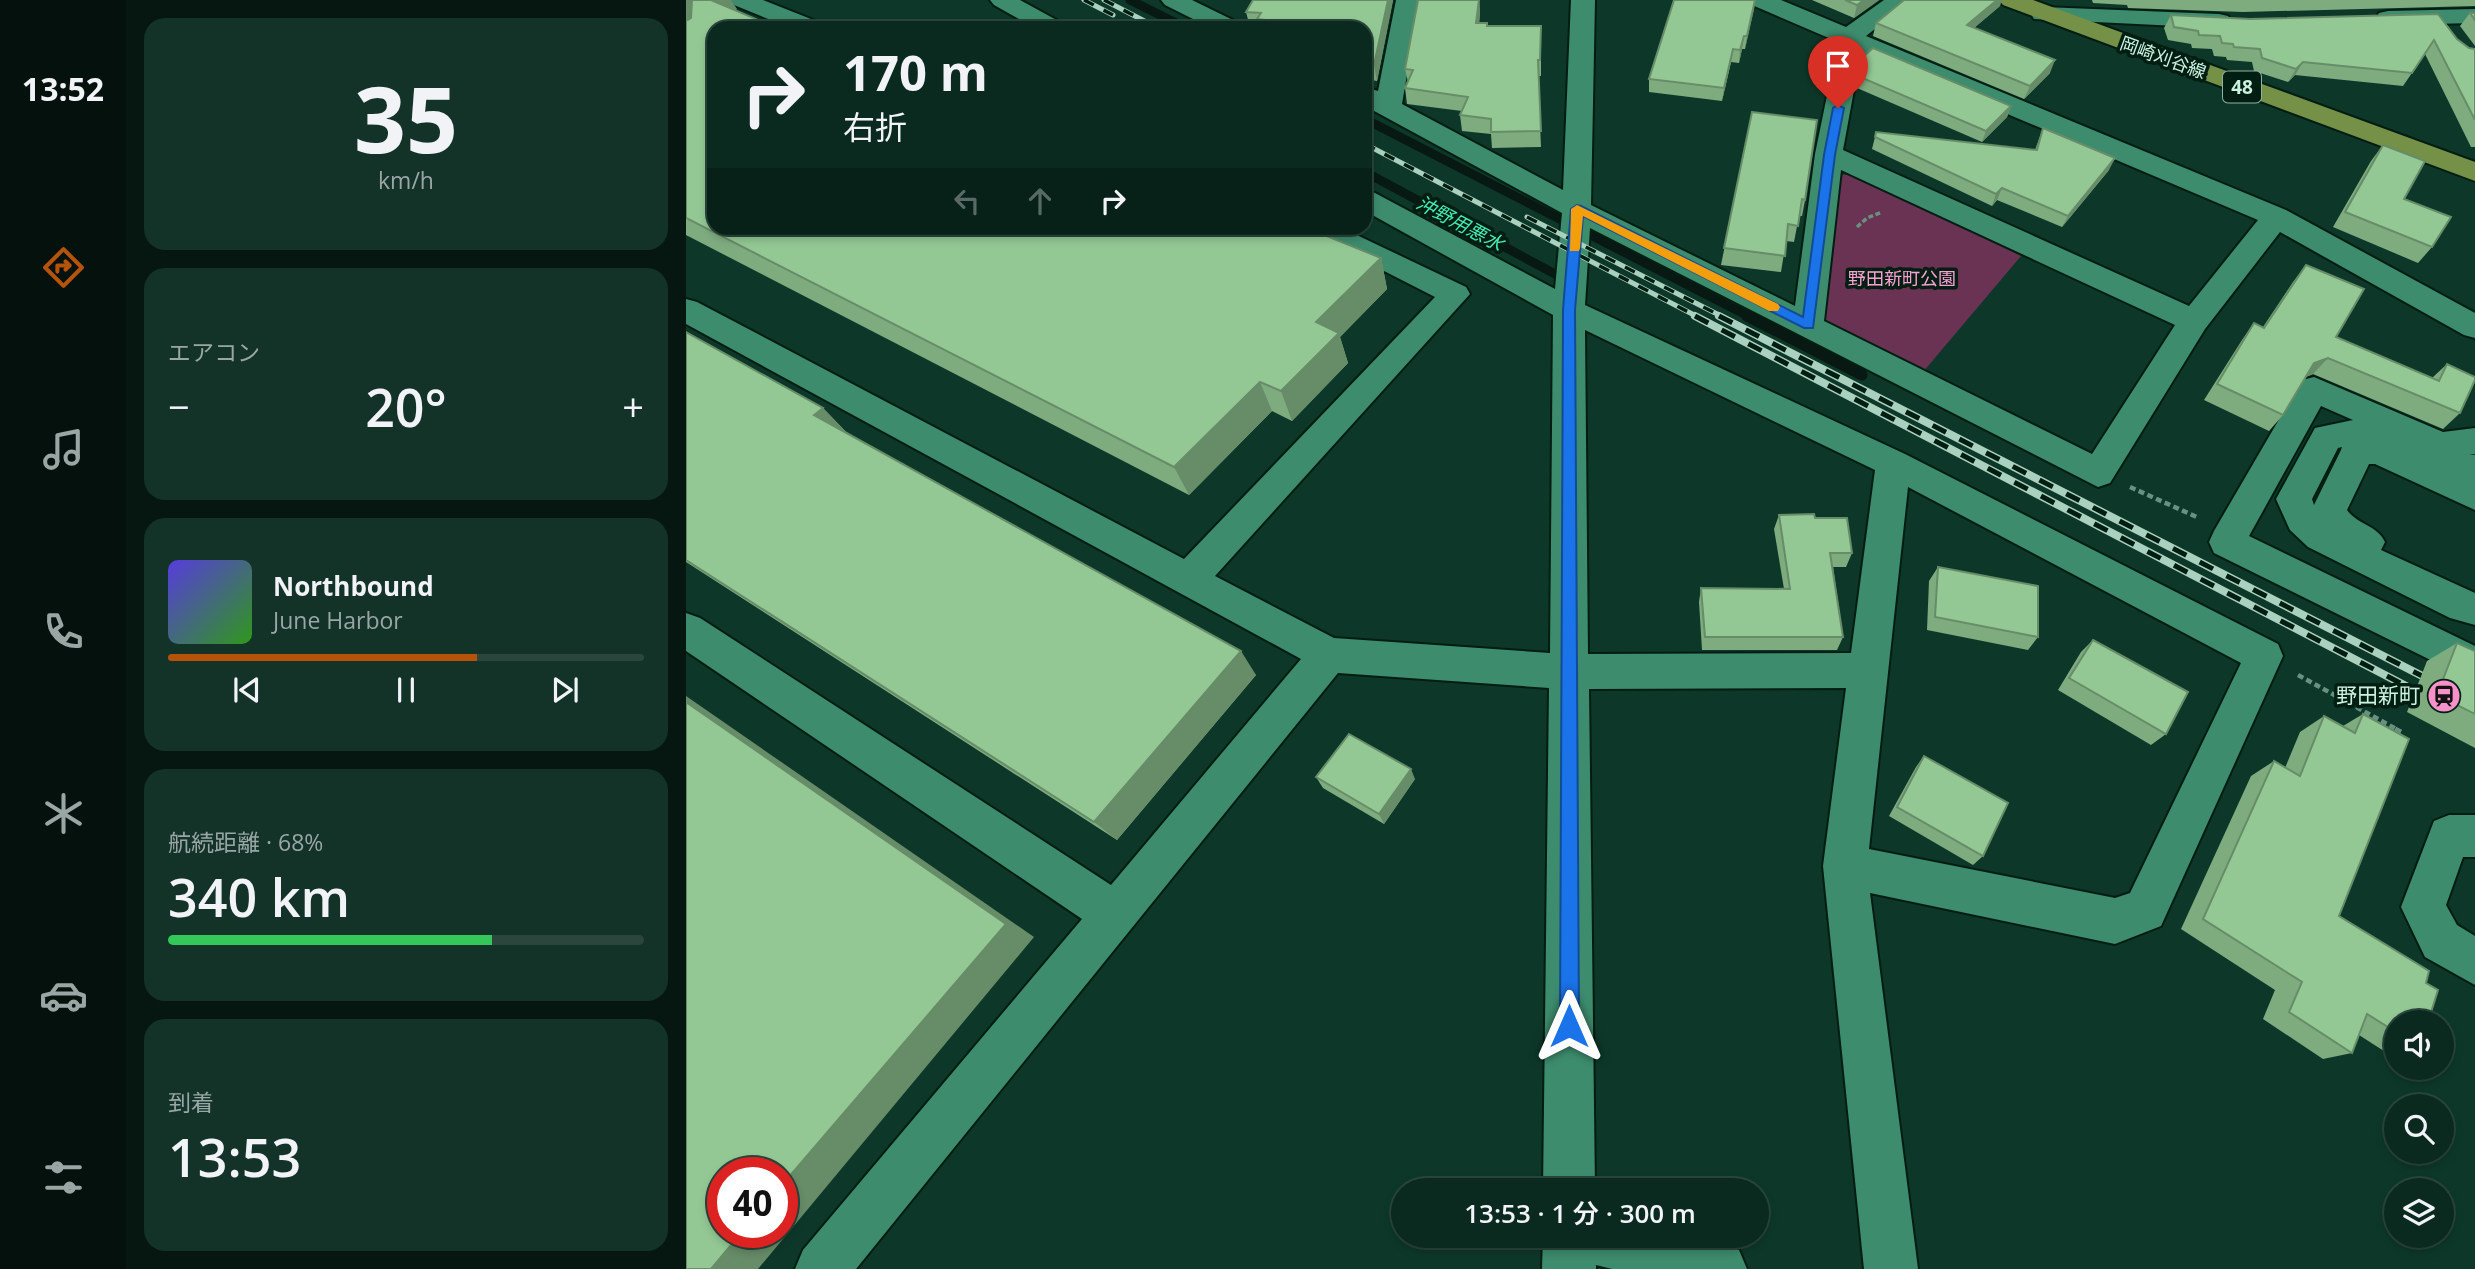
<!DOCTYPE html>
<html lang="ja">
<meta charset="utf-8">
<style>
body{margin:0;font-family:"Open Sans","Noto Sans JP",sans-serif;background:#133228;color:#f1f3f6;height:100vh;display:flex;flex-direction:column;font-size:26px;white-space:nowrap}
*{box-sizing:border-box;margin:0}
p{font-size:23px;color:#99a7a4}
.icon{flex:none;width:38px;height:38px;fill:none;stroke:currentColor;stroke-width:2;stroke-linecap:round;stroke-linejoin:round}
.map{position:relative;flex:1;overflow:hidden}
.drawer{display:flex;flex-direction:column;gap:18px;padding:18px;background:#061711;width:560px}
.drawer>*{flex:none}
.banner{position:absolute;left:21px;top:21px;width:665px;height:214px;border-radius:21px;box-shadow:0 4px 10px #0003,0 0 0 2px #2a463d;background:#0a2a1f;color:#f1f3f6;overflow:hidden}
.controls{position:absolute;left:1698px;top:1010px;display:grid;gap:14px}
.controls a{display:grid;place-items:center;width:70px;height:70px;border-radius:50%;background:#0a2a1f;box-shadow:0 4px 10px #0003,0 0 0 2px #2a463d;font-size:35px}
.speed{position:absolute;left:21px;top:1157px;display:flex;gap:14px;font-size:35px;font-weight:700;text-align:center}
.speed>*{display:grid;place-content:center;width:91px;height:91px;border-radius:50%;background:#0a2a1f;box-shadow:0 4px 10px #0003,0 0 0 2px #2a463d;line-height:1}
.speed .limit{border:10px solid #d22;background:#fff;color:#111}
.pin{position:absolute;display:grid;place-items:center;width:60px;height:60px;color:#fff;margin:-72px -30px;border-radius:50% 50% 50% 0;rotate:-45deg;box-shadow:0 0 7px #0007}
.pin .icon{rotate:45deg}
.me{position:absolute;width:77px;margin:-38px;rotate:0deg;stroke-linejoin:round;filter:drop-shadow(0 0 5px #0008)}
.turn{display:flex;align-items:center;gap:24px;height:147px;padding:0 21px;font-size:32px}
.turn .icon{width:91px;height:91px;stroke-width:2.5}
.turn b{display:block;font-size:49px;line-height:60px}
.lanes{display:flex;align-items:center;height:66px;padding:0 21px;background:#0003;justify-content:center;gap:35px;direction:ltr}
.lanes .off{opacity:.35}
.big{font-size:52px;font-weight:600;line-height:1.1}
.drawer .card{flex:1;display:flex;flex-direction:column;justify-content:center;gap:10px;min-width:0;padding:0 24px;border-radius:21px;background:#133228}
.drawer .dial{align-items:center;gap:0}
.dial b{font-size:91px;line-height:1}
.song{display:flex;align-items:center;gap:21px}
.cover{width:84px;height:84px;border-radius:10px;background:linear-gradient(135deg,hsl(250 70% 55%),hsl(110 70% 35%))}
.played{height:7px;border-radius:4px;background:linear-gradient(90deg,#b45309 65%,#2a463d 65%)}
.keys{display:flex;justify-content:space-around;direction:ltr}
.heat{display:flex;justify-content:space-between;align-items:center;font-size:38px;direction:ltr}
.charge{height:10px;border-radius:5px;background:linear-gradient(90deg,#34c759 68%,#2a463d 0)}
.trip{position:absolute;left:705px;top:1178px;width:378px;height:70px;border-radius:35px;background:#0a2a1f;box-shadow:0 4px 10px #0003,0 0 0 2px #2a463d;font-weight:600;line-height:70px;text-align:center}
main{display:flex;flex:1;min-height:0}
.tab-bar{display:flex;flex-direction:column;width:126px;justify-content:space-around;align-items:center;background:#04110c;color:#99a7a4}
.tab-bar .icon{width:49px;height:49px}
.tab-bar .on{color:#b45309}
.tab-bar b{font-size:32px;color:#f1f3f6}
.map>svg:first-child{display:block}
</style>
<main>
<nav class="tab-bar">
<b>13:52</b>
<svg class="icon on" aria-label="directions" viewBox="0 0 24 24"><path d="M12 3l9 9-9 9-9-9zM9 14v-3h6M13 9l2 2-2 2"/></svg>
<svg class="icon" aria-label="music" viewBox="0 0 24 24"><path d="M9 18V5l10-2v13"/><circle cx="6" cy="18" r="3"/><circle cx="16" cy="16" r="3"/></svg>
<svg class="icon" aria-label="phone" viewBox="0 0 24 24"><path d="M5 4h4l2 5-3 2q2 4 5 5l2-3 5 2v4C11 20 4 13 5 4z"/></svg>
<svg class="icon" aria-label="climate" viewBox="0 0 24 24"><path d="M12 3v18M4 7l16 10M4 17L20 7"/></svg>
<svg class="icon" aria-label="car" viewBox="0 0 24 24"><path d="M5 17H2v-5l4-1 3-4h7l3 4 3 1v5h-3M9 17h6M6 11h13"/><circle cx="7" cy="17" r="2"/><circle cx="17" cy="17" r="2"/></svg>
<svg class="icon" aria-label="filters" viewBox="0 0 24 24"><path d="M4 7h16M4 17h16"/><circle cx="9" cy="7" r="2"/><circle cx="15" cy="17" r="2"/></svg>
</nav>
<section class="drawer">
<div class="card dial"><b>35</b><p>km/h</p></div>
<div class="card"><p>エアコン</p>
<div class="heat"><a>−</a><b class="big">20°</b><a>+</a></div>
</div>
<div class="card">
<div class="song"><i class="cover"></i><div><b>Northbound</b><p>June Harbor</p></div></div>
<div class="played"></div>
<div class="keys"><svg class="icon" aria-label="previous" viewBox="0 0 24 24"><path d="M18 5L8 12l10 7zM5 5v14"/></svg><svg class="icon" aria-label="pause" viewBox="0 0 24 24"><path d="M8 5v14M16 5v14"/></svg><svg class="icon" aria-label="next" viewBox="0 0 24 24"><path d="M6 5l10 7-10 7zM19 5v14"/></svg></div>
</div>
<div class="card"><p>航続距離 · 68%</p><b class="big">340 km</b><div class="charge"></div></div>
<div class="card"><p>到着</p><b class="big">13:53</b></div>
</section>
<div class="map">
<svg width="1789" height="1269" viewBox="0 0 1789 1269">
<rect width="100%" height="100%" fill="#0d3829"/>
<path fill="#6a3253" d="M1169,174L1335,256L1237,372L1135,320L1154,175Z"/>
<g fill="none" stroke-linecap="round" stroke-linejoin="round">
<g stroke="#081812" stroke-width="9">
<path d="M444,0L500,28"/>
<path d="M679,119L1064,317"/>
<path d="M679,172L869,274"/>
</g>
<path stroke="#081812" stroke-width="11" d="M1061,316L1176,375"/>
<defs>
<g id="minor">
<path d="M44,0H77L135,23L138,28H104L48,5Z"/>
<path d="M304,0H334L376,23L379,28H349L308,5Z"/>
<path d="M475,0H506L553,23L556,28H525L479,5Z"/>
<path d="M710,0H734L716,104L877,190L885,0H909L905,205L1109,306L1129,154L1152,42L1066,5L1062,0H1095L1160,27L1198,0H1226L1180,36L1600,210L1789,313V338L1778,335L1594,232L1519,329L1424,483L1412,487L904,228L899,305L1219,454L1592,644L1597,656L1475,926L1429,944L1184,893L1232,1269H1178L1137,866L1160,688L903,689L909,1190H857L863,688L652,673L170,1269H109L117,1250L396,919L0,651V613L14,618L425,885L615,659L0,324V299L11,302L498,559L749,297L655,249L619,235L614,228H656L780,287L784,294L529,576L648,638L864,653L867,315L679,211V190L689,193L869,289L876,213L679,106V87L692,91ZM1175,52L1572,220L1503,306L1157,150ZM1155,170L1489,325L1406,454L1138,321ZM899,330L1189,470L1165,653L902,654ZM1222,487L1555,663L1444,893L1429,898L1183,849Z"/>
<path d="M1357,7L1533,14L1542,16L1545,21L1542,26L1533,28L1348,19L1345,14L1348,9Z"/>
<path d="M1789,9V23L1702,25L1693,23L1690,18L1693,13L1702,11Z"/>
<path d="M1628,377L1757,432L1789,428V454L1783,455H1789V510L1689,464H1683L1661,510C1672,525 1691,525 1699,542L1695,550L1789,593V625L1764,618L1622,547L1604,530L1590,499L1629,428L1667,420L1635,406L1563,536L1789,646V682L1528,553L1523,542L1528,531L1616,380ZM1656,447L1655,450L1628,505L1626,499L1652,448Z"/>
<path d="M1763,815H1789V857H1777L1760,905L1771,925L1789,936V985L1739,957L1715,907L1748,821Z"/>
<path d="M857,1236H1005L1053,1250L1061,1269H926L910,1265V1269H856Z"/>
</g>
<path id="major" d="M1313,0H1347L1789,162V181L1317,5Z"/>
</defs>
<use href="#minor" stroke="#041d13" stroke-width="4"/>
<use href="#major" stroke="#041d13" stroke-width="4"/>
<path stroke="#689181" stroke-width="3.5" stroke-dasharray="5 2.5" stroke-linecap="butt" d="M1171,227L1181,218L1196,212"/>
<g stroke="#689181" stroke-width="4.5" stroke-dasharray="6 3.5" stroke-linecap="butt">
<path d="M1444,487L1513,518"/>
<path d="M1612,675L1712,730"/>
</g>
<path stroke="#689181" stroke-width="5" stroke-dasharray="9 4.5" stroke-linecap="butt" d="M1709,729L1715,732"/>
<use href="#minor" fill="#3d8c6d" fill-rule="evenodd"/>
<use href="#major" fill="#759047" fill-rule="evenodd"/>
<defs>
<g id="rail-far1">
<path d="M398,0L427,15"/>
<path d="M418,0L472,28"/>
<path d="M679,144L1012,317"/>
<path d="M841,217L1037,317"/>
</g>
<g id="rail">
<path d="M1009,316L1745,699"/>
<path d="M1033,316L1789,703"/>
</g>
</defs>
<use href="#rail-far1" stroke="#aad1bf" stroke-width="5"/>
<use href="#rail" stroke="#aad1bf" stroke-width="8"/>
<use href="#rail-far1" stroke="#001e12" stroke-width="3.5" stroke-dasharray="11" stroke-linecap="butt"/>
<use href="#rail" stroke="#001e12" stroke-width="5" stroke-dasharray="15" stroke-linecap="butt"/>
</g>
<g fill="#7eac7f">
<path d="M0,0L51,9L49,10L572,229L695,258L701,289L654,337L662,363L606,421L586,411L503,495L0,235Z"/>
<path d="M707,0L691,81L679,79V28L564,27L560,12Z"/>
<path d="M732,0H793L794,12L793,23L801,26H855V76H852L855,147L806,148L805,134L776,131L774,115L776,111L721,104L719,88L722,82L719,69Z"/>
<path d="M1069,0L1059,49H1056L1053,63L1045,62L1036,101L963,92V79Z"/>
<path d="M1126,0H1193L1168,18Z"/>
<path d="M1406,0H1789V6L1557,12L1442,8L1441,5L1407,3Z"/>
<path d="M1314,6L1288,28L1364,73L1338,99L1187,36L1190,23Z"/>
<path d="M1784,13H1789V46L1774,26Z"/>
<path d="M1485,15L1771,39L1783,48L1789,49V147H1785L1739,54L1717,86L1609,75L1602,82L1568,71L1566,62L1541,60L1540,57L1528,56L1526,49L1506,48L1505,44L1482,40L1478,28Z"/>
<path d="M1178,56L1325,106L1321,117L1296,142L1171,88Z"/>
<path d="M1066,112L1119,200L1116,216H1113L1108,242L1100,241L1095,272L1035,265Z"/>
<path d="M1357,128L1423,170L1376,227L1311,200L1306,206L1186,149L1189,137L1349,150Z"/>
<path d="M1697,145L1718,199L1746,247L1732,263L1647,227L1685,161Z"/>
<path d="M1620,265L1650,337L1746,378L1761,364L1774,413L1757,429L1627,374L1620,377L1597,415L1583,431L1518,400L1556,340L1568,323L1577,327L1607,282Z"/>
<path d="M0,332L137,408L162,434L570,675L431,840L0,562Z"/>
<path d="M1093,515L1129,518L1166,553L1160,567H1147L1157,637L1151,650H1016L1013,602L1015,588L1098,589L1088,529Z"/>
<path d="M1252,567L1352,637L1342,650L1241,630L1243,581Z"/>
<path d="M1407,640L1480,734L1465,745L1372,690L1395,652Z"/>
<path d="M1771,643L1789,651V748L1721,712L1741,661Z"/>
<path d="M1677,714L1653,916L1710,1022V1052L1701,1053L1673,1035L1666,1053L1637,1059L1577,1019L1589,990L1495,929L1565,776L1588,761L1599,768L1614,732L1638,716L1657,726Z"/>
<path d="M1238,756L1297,856L1287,865L1203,816L1230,767Z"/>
<path d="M630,777L729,779L698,824L637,788Z"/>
</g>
<g fill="#678c68">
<path d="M0,0H8L0,40Z"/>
<path d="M9,0H45L51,9L26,23Z"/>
<path d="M702,0H707L691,81L688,65Z"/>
<path d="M793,0L794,12L792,39L790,23Z"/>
<path d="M1069,0L1068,9L1059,49L1061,36Z"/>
<path d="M1178,0H1193L1168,18L1171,5Z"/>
<path d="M1311,0H1316L1314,6L1276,38L1281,25Z"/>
<path d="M1058,36L1056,49L1053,63L1054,50Z"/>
<path d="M1047,49L1045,62L1036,101L1038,88Z"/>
<path d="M1369,60L1364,73L1338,99L1344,86Z"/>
<path d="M1617,62L1609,75L1602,82L1610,69Z"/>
<path d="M1325,106L1321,117L1296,142L1300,131Z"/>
<path d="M1429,158L1423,170L1376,227L1382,216Z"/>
<path d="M1316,188L1311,200L1306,206L1310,194Z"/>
<path d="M695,258L701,289L654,337L662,363L606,421L595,391L630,322Z"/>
<path d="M1642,358L1627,374L1614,379L1628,363Z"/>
<path d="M574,382L586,411L503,495L488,467Z"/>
<path d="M137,408L165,437L128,415Z"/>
<path d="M555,651L570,675L431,840L408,822Z"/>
<path d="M0,696L348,937L72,1269H25L56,1232H96V1185L0,702Z"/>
<path d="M725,769L729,779L698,824L693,814Z"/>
</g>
<g fill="#93c894" stroke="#678c68" stroke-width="2">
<path d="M6,0H25L91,28H28V228H568L572,229L573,228H621L695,258L630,322L653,333L595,391L574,382L488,467L0,218V21L5,18Z"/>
<path d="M567,0H702L688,65L679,64V28H644V27L571,19L575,13L560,12Z"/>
<path d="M732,0H793L790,23H801V26H855L854,60H852L855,131L805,132V119L774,115L782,97L719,88L727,70L719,69Z"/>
<path d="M988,0H1069L1061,36H1058L1054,50L1047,49L1038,88L963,79Z"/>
<path d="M1159,0H1178L1171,5Z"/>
<path d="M1218,0H1311L1281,25L1369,60L1344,86L1190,23Z"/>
<path d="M1784,13H1789V20Z"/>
<path d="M1752,14L1771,39L1783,48L1789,49V120L1748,40L1726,73L1617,62L1610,69L1576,58L1574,49L1548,47L1547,44L1536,43L1534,36L1513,35L1512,31L1488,27L1485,15L1564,19Z"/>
<path d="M1187,48L1325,106L1300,131L1174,77L1178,73L1175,71L1176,67L1180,63L1177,62L1178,56Z"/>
<path d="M1066,112L1131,120L1119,200L1116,199L1112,226L1102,224L1099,256L1038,248Z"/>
<path d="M1357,128L1429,158L1382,216L1316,188L1310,194L1189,137L1190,132L1351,150Z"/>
<path d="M1697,145L1739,161L1718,199L1765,217L1746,247L1659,212Z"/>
<path d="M1620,265L1678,289L1650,337L1753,381L1761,364L1789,377V380L1774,413L1642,358L1628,363L1597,415L1531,384L1568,323L1578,328Z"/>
<path d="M0,332L137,408L128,415L555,651L408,822L0,560Z"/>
<path d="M1128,514L1129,518H1161L1166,553H1144L1157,637H1019L1015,588L1104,589L1093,515Z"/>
<path d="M1252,567L1352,586V637L1249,617Z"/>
<path d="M1407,640L1502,692L1480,734L1383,678Z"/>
<path d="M1771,643L1789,651V714L1751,695Z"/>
<path d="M0,702L320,924L96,1185V1172H37V1232H56L25,1269H0Z"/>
<path d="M1677,714L1723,739L1653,916L1743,971L1740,983L1752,990L1742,1022H1710V1032L1681,1014L1666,1053L1603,1012L1616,982L1517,919L1588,761L1614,776L1638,716L1669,733Z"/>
<path d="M663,734L725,769L693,814L630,777Z"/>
<path d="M1238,756L1322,803L1297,856L1211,807Z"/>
</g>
<path fill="#1a73e8" stroke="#114b97" stroke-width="2" d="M1152,105L1158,108L1149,155L1127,328H1118L897,216L889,310L893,1026L890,1033L883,1036L876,1033L874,1026L877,310L885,209L891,205L895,206L1117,317L1138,155L1147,108Z"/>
<path fill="#f59e0b" d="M891,205L1092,304L1094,307L1092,311H1083L897,216L894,248L893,251H884L885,209Z"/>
<defs>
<symbol id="station-disc" viewBox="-11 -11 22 22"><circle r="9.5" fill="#f890cc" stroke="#001e12"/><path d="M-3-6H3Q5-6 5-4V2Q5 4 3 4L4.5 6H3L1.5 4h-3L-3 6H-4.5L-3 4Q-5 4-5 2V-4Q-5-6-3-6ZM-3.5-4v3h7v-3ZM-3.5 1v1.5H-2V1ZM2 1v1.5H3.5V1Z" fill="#111"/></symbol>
</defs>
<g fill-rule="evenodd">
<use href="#station-disc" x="1739" y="677" width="38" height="38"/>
</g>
<g text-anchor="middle" stroke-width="7" stroke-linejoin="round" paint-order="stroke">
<g font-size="18" fill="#ccf2e0" stroke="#001e12">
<text transform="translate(1477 58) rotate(20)" y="6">岡崎刈谷線</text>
</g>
<g font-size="18" fill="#fca0d4" stroke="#001e12">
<text x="1216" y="285">野田新町公園</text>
</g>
<rect fill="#001e12" stroke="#8fb2a2" stroke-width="2" x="1537" y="71.5" width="38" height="31" rx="5"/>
<g font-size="19" font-weight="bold" fill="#ccf2e0">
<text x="1556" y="94">48</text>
</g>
<g font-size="19" font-style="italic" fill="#45eab0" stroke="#001e12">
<text transform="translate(774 223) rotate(28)" y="7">沖野用悪水</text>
</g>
<g font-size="21" fill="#ccf2e0" stroke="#001e12" text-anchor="end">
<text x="1734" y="703">野田新町</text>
</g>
</g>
</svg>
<div class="controls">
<a><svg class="icon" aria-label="sound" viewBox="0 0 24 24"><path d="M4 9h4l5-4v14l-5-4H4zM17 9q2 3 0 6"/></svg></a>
<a><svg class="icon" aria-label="search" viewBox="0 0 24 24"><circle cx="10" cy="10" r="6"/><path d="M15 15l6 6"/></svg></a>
<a><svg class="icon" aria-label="layers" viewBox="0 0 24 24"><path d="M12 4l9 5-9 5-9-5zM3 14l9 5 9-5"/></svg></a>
</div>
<div class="speed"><div class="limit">40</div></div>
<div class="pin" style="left:1152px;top:108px;background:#d93025"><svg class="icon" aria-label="arrive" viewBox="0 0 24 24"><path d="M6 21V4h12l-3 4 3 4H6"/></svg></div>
<svg class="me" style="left:883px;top:1026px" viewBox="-20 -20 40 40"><path d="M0-17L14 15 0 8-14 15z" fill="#1a73e8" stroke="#fff" stroke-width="4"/></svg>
<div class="trip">13:53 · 1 分 · 300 m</div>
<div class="banner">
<div class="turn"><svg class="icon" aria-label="right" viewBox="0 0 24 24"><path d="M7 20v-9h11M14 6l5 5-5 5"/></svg><div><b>170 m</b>右折</div></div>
<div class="lanes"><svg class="icon off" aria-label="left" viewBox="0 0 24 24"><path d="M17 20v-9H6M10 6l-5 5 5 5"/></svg><svg class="icon off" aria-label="ahead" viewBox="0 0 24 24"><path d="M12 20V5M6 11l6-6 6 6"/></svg><svg class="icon" aria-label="right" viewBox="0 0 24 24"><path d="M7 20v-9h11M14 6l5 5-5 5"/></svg></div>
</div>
</div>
</main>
